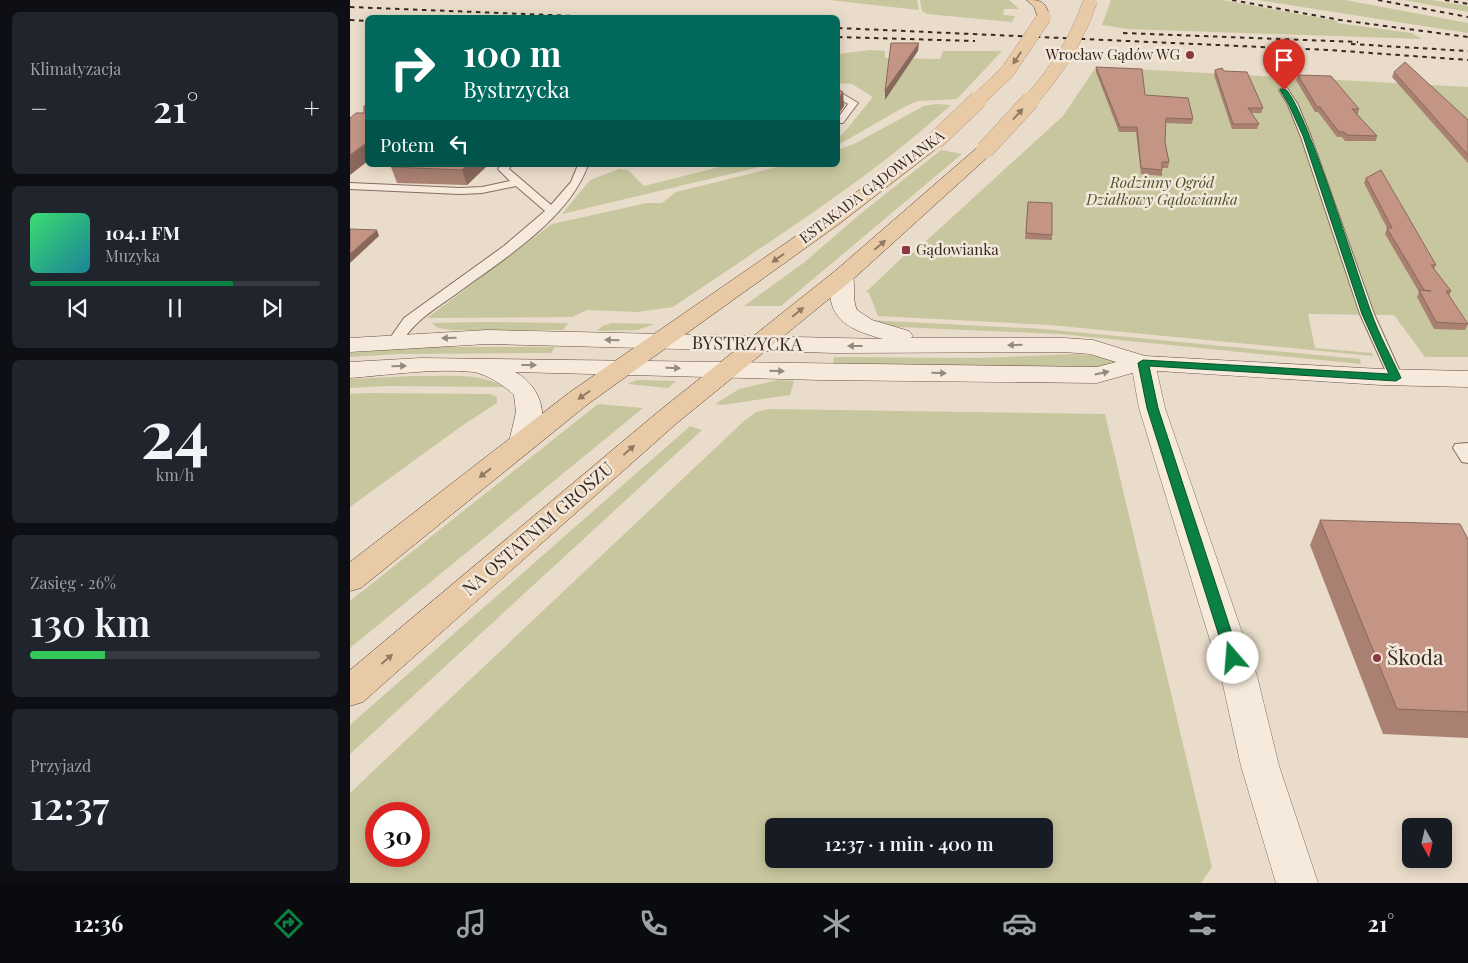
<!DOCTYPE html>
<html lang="pl">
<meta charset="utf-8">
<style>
body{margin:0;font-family:"Playfair Display",serif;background:#20242c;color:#f1f3f6;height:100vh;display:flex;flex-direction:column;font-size:19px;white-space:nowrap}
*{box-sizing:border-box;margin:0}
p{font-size:16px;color:#9ea1a6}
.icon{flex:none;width:28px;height:28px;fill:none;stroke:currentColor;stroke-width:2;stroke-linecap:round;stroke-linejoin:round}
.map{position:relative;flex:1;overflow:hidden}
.drawer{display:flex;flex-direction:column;gap:12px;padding:12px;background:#0d0f14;width:350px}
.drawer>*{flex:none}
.hud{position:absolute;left:15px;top:15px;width:475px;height:152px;border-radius:8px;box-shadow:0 2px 12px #0003;background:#00695c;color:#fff;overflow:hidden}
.needle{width:32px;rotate:172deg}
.tools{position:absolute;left:1052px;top:818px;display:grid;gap:10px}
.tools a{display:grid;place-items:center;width:50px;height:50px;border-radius:8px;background:#171b24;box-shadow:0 2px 12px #0003;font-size:25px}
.speed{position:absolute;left:15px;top:802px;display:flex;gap:10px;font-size:25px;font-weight:700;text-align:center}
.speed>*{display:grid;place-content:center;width:65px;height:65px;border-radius:50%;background:#171b24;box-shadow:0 2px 12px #0003;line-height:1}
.speed .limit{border:8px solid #d22;background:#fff;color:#111}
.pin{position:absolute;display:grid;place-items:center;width:42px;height:42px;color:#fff;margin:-51px -21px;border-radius:50% 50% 50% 0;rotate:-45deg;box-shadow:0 0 5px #0007}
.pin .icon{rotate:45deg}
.me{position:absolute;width:55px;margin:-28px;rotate:342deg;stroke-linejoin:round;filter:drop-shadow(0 0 4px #0008)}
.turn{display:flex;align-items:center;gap:18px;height:105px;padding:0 15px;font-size:22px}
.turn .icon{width:65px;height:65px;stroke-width:2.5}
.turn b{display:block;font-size:35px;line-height:42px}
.then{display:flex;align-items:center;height:48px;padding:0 15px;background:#0003;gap:10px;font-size:19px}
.big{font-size:38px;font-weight:600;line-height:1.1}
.drawer .tile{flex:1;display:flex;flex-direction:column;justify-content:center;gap:8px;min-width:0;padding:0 18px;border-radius:8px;background:#20242c}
.drawer .dial{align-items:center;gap:0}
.dial b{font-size:65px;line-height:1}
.song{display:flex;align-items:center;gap:15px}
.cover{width:60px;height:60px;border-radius:8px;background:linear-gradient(135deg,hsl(140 70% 55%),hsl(190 70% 35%))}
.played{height:5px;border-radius:2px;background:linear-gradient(90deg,#0b8043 70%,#363941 70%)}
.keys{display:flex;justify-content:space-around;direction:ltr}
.heat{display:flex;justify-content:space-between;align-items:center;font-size:28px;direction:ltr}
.charge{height:8px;border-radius:4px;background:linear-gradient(90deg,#34c759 26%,#363941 0)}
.trip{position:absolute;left:415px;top:818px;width:288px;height:50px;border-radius:8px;background:#171b24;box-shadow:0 2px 12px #0003;font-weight:600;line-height:50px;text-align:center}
.tabs{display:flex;height:80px;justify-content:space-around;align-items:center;background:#090b0e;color:#9ea1a6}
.tabs .icon{width:35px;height:35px}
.tabs .on{color:#0b8043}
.tabs b{font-size:22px;color:#f1f3f6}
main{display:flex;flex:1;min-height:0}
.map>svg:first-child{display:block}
</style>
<main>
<section class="drawer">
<div class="tile"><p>Klimatyzacja</p>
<div class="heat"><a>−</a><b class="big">21°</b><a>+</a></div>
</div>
<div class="tile">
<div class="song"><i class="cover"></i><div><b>104.1 FM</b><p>Muzyka</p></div></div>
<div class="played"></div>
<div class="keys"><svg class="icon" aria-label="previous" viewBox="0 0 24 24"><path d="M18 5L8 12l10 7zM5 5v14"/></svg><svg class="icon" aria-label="pause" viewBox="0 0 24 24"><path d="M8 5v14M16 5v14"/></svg><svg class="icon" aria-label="next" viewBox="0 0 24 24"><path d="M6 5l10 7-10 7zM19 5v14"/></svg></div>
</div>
<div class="tile dial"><b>24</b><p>km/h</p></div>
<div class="tile"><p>Zasięg · 26%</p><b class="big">130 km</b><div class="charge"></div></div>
<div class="tile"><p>Przyjazd</p><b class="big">12:37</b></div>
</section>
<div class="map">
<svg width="1118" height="883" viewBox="0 0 1118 883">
<rect width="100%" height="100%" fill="#eadcca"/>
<g fill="#c7c69e" fill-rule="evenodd">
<path d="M479,0H567L569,10Z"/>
<path d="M570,0H659L669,9H654L653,15L665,16L662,22L577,14L572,11Z"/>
<path d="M761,0H872L988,21L987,23L1062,33L1072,39L777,29L752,25Z"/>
<path d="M908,0H995L1118,23V33Z"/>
<path d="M1054,0H1081L1118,6V12Z"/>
<path d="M520,50L535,51V58L590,59L593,51H652L607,99L568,101L554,107L488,145V136L492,135L523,97L502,84L488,83V54Z"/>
<path d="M746,67L1118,87V357H1075L1044,315L958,314L965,348L1022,353L1023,356L700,325L528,316L519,293L516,292L558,252L563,253L713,116Z"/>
<path d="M586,104L601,105C516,182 418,242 323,307L288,312L237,310L222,317L77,318L202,224L297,203H312L326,192L435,165H488V150L506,143L574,106Z"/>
<path d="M591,150L612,154L431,306H394L456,261L509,215Z"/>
<path d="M377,165H418L212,214L240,180L269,169L278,170L294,186Z"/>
<path d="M518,320L693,329L1010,359L1011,364L710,334L547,327Z"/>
<path d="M135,322L218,323L213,330H101L88,328L82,323Z"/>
<path d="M262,323L305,324L287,330L247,331L252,326Z"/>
<path d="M68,347H205L201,353L50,354L0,357V353Z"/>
<path d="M724,354L751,356L766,362V365L757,367L483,364L484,357L630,358Z"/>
<path d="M63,376C92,377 128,371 154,387L36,386L0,388V379Z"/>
<path d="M287,380L326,381L318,388L277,384Z"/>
<path d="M428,380L444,381L440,395L372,405L365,404L389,389Z"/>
<path d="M18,393L140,394L147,397V403L113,425L0,507V394Z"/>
<path d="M248,404L293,408L0,648V601Z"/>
<path d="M420,409L755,414L862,867L851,883H0V793L394,421L406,412ZM26,814H69V856H26ZM424,826H694V859H424Z"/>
<path d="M340,426L352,430L0,754V725Z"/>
</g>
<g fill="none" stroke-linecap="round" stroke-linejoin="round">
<defs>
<g id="lane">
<path d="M934,87L937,88L948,105L961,137L1024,314L1053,378L1051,381L1046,382L1039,378L1010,314L951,137L938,105L929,90Z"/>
<path d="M488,91L508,103L493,123H488V118L498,104L488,98Z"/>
<path d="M151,165H161L159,169L201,205L221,182L228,165H238C219,219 151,261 106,294C82,311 67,319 50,344H40L38,341L54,318L154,246L195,211L166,186L132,193L110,194L0,189V183L110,188L132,187L160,181L148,169Z"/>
<path d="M1118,443V463L1112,462L1103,448L1105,444Z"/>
</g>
<path id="street" d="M793,356L802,358L805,363L815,408L907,676L929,766L968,883H926L891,766L871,676L789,408L781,363L784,358Z"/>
<path id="secondary" d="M493,269L501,271C507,281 501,297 507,310L522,320L559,331L563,336L561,338H714L743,340L795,356L1031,369L1118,371V387L1031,385L793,370L747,383L471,380L165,372C194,388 200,421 183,448L173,451L163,448L159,442L166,412L164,395C155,386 136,374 124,372C83,368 40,375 0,378V362L71,358L747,367L766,362L740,354L714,352L486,353L137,344L0,352V338L137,330L533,339C508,332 482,324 480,294C480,286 481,278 485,271Z"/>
<g id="primary">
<path d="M677,0C693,0 695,2 700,17L699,20H689L684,7Z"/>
<path d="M585,136L591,137L594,141L591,145L489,224L238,404L11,588L0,591V562L220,392L475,216L579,137Z"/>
<path d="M635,145L641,146L644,150L641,154L501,281L327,423L13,702L0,706V670L309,411L485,271L629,146Z"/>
</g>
</defs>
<use href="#lane" stroke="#856e60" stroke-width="2"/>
<use href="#street" stroke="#856e60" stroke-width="1"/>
<use href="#secondary" stroke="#675043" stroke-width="1"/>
<use href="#primary" stroke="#533e33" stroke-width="1"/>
<use href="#lane" fill="#f6eadc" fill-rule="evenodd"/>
<use href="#street" fill="#f6eadc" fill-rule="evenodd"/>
<use href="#secondary" fill="#f6eadc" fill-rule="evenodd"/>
<use href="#primary" fill="#e9caa6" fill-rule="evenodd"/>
<g stroke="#372922" stroke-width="2" stroke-dasharray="4.5 4.5" stroke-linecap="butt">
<path d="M882,0L990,20L1118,37"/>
<path d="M1028,0L1118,17"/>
<path d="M1095,0L1118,4"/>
<path d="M0,7L274,18"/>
<path d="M0,20L18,21"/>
<path d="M488,28L979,50L1118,60"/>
<path d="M773,33L1008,42"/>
<path d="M488,37L625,41"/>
<path d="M1001,44L1118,51"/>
</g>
<defs>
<g id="primary-bridge-far1">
<path d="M627,101L658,71L694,17"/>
<path d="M680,101C707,71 727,40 740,2"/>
</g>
<g id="primary-bridge">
<path d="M585,141L628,100"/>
<path d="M635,150L681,100"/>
</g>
</defs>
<use href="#primary-bridge-far1" stroke="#533e33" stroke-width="14" stroke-linecap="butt"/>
<use href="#primary-bridge" stroke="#533e33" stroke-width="18" stroke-linecap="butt"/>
<use href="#primary-bridge-far1" stroke="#e9caa6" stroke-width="14"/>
<use href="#primary-bridge" stroke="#e9caa6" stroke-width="18"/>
</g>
<g fill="#a98072">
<path d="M746,67L795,95L843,119L842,124L816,123L815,142L819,162L818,168H812V176L791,174L786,132H769L746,72Z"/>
<path d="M865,70L874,71L913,108L911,113H901L909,124L907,129H882L864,75Z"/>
<path d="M1044,72L1118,120V163L1042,77Z"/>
<path d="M948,75L1009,109L1008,114H1007L1027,136L1026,141H995L992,137H987L968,112H965L946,80Z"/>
<path d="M138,165L117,185L47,183L41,167Z"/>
<path d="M1016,178L1086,265L1084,269L1101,291L1099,296L1118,324L1115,330L1084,329L1067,297L1069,292L1035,234L1037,228L1014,183Z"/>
<path d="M678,202L702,235V240L675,239Z"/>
<path d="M970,520L1118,539V738L1033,734L960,545Z"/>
</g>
<g fill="#89685c">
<path d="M569,43L568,51L535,100V91Z"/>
<path d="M493,92L494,106L488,115V100Z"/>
<path d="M18,142V161L0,175V155Z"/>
<path d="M117,165H138L117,185L112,170Z"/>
<path d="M27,230L29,236L0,263V254Z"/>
</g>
<g fill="#c49584" stroke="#89685c">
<path d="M541,43H569L535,91Z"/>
<path d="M1055,62L1118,120V155L1044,72Z"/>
<path d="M746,67L792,69L795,95L838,98L843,119L816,118L815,142L819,162H812V170L791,168L787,127H770Z"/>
<path d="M872,68L874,71L897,72L913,108H898L909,124H883L865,70Z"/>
<path d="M948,75L981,76L1009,109H1002L1027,136L997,135L994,132H989L970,107H967Z"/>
<path d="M488,89L493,92L488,100Z"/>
<path d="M18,104V142L0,155V118L6,113H14V106Z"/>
<path d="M44,165H117L112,170L41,167Z"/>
<path d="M1031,170L1086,265H1081L1101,291H1096L1118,324L1086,322L1069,290L1081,291L1074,290L1037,228H1042L1016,178Z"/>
<path d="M678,202L702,203V235L676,233Z"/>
<path d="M0,229L27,230L0,254Z"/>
<path d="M970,520L1110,524L1118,539V712L1047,709Z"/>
</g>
<defs><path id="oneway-solid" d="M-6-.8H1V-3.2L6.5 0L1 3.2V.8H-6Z" transform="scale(1.25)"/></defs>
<g fill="#907a64">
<use href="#oneway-solid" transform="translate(667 58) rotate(124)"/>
<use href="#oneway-solid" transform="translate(668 114) rotate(-48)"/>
<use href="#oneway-solid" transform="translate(530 245) rotate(-40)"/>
<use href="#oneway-solid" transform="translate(428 258) rotate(145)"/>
<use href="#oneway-solid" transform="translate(448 312) rotate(-39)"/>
<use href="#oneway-solid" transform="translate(234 395) rotate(145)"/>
<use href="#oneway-solid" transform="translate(279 450) rotate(-41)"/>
<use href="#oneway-solid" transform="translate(135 473) rotate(142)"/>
<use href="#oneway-solid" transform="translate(37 659) rotate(-41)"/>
</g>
<g fill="#968a7f">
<use href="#oneway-solid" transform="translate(99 338) rotate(178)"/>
<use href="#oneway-solid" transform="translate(262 340) rotate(-179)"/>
<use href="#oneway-solid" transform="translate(665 345) rotate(179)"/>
<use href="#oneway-solid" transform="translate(505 346) rotate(180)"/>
<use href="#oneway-solid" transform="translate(179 365)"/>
<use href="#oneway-solid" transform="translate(49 366) rotate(-2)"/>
<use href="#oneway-solid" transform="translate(323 368) rotate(2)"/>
<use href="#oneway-solid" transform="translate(427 371) rotate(1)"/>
<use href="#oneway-solid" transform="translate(589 373) rotate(1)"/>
<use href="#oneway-solid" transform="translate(752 373) rotate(-12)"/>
</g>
<path fill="#0b8043" stroke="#07532c" d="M934,88C954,100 1008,278 1021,312C1029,335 1041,356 1051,378L1046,381L799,366L808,408L890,658L888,662H878L876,658L797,408L788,363L793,360L1039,374L1012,314L953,136L939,105L930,90Z"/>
<g fill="#8d3644" stroke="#f2e7d8" stroke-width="2">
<circle cx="840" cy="55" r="5"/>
<rect x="551" y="245" width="10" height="10" rx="2.5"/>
<circle cx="1027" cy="658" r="5"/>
</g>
<g text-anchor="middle" stroke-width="5" stroke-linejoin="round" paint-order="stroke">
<g font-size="15" fill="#372922" stroke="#f2e7d8" text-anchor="end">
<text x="830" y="60">Wrocław Gądów WG</text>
<text x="566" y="255" text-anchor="start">Gądowianka</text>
</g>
<g font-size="15" font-style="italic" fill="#4d512b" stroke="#f2e7d8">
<text x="812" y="188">Rodzinny Ogród<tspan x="812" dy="17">Działkowy Gądowianka</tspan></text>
</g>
<g font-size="15" fill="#372922" stroke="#f2e7d8">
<text transform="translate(522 187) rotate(-37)" y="5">ESTAKADA GĄDOWIANKA</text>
</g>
<g font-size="18" fill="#372922" stroke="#f2e7d8">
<text transform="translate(397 344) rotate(1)" y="6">BYSTRZYCKA</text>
<text transform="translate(188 529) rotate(-41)" y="6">NA OSTATNIM GROSZU</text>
</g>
<g font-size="21" fill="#372922" stroke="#f2e7d8" text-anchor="start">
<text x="1037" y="665">Škoda</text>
</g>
</g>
</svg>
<div class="tools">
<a><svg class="needle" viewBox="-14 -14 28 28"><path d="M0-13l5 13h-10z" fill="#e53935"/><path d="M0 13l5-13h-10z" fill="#9ea1a6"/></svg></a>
</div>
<div class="speed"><div class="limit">30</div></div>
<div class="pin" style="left:934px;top:90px;background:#d93025"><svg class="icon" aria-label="arrive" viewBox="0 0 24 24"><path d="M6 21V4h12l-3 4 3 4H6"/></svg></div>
<svg class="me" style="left:883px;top:658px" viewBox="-20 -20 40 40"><circle r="19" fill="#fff"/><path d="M0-13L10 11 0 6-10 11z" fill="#0b8043"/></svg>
<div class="trip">12:37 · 1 min · 400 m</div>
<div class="hud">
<div class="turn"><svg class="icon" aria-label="right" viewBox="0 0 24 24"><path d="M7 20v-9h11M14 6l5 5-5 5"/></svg><div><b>100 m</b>Bystrzycka</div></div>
<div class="then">Potem<svg class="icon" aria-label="left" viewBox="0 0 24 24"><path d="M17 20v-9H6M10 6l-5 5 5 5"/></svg></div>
</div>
</div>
</main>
<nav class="tabs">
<b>12:36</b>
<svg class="icon on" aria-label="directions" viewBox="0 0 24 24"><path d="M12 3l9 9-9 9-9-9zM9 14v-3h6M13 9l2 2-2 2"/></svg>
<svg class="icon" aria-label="music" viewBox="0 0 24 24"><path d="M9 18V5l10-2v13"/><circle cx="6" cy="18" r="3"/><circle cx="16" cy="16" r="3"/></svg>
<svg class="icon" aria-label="phone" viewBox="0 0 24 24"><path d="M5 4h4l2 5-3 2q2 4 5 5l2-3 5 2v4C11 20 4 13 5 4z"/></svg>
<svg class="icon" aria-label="climate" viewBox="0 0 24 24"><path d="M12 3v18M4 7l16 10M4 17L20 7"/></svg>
<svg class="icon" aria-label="car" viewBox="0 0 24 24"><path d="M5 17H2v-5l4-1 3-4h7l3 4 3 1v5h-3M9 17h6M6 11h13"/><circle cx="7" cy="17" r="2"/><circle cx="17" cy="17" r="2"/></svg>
<svg class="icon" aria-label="filters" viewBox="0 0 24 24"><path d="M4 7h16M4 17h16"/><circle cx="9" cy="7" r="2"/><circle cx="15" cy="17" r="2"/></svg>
<b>21°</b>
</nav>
